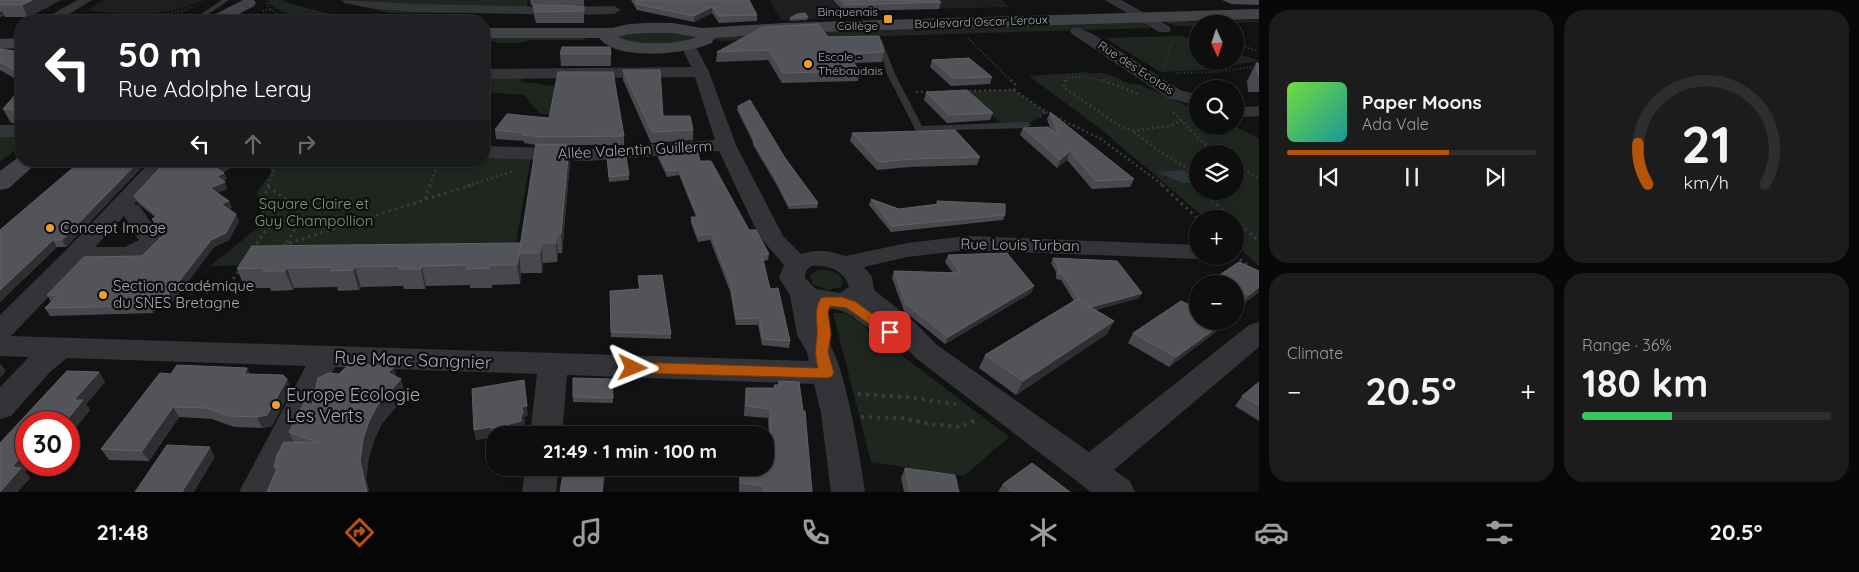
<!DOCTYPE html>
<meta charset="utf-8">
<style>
body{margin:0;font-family:Quicksand,sans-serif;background:#1c1c1c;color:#f1f3f6;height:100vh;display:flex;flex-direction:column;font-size:19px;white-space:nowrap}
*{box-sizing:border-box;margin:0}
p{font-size:16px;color:#9b9c9e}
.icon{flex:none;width:28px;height:28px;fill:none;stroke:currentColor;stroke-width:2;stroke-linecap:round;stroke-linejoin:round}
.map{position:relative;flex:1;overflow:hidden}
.sheet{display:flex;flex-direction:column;gap:10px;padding:10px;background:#080808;width:600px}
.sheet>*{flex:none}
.top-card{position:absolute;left:15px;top:15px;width:475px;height:152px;border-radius:20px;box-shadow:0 1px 4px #0004,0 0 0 1px #2e2e2e;background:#202124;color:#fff;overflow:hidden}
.needle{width:32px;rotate:177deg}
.fabs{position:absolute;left:1189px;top:15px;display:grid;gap:10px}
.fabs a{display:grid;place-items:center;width:55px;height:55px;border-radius:50%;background:#0e0e0e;box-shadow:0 1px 4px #0004,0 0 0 1px #2e2e2e;font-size:25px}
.speed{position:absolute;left:15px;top:411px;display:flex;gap:10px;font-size:25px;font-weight:700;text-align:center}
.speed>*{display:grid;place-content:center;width:65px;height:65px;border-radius:50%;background:#0e0e0e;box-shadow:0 1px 4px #0004,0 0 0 1px #2e2e2e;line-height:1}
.speed .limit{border:8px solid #d22;background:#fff;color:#111}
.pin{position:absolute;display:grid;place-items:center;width:42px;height:42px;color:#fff;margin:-21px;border-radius:10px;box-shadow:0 2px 8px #0006}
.me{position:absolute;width:55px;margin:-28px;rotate:92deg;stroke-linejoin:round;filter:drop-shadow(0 0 4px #0008)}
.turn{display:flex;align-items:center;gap:18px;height:105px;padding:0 20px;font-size:22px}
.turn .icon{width:65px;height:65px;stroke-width:2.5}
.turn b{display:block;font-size:35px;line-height:42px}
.lanes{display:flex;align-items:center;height:48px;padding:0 20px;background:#0003;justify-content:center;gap:25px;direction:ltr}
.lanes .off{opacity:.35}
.big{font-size:38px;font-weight:700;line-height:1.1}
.sheet .card{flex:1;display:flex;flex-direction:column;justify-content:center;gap:8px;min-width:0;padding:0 18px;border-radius:20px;background:#1c1c1c}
.sheet .dial{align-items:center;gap:0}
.dial svg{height:130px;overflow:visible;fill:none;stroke:#2e2e2e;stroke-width:7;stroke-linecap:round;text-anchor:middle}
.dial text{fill:#f1f3f6;stroke:none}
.song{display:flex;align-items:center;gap:15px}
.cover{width:60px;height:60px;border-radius:8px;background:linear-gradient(135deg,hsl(100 70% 55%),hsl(180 70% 35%))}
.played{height:5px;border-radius:2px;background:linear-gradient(90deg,#b45309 65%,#2e2e2e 65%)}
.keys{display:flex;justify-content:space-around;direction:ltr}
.heat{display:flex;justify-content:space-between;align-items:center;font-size:28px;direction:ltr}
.charge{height:8px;border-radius:4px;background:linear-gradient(90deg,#34c759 36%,#2e2e2e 0)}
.sheet .tiles{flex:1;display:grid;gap:10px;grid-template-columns:repeat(2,1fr)}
.trip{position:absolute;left:486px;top:426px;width:288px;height:50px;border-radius:20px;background:#0e0e0e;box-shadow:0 1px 4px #0004,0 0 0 1px #2e2e2e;font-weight:700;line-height:50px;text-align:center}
.dock{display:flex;height:80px;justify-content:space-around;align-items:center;background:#060606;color:#9b9c9e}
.dock .icon{width:35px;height:35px}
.dock .on{color:#b45309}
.dock b{font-size:22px;color:#f1f3f6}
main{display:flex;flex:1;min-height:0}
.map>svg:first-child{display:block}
</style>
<main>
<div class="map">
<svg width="1259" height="492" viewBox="0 0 1259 492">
<rect width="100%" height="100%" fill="#121213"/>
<g fill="#1e1e20">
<path d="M104,0H205L171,11L146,15L109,13L87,10Z"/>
<path d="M769,0H1001L1011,7L929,9L924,5L866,7L870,11H839L825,19L781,20Z"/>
</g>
<g fill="#1e261f" fill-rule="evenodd">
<path d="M270,0H284L282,1L355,21C316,21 302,25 268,3Z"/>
<path d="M338,0H527L528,9L519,13H389Z"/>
<path d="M1182,19L1188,22L1259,20V22L1194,24L1197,26H1177L1162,21Z"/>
<path d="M1141,22L1151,28L721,41L714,40L711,34Z"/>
<path d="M659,30L695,37V38C679,45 632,49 618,37L622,34Z"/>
<path d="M484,35H585V40H532L519,43H497V41L484,42Z"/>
<path d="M1182,36L1197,41L1198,61H1235V53L1259,61L1219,67L1222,69L1160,72L1105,38Z"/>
<path d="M1086,72C1092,75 1100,71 1106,74C1116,76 1128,86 1138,84L1197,110L1198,126H1234L1259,138V266L1235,244V219H1206L1102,130L1029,76ZM1198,154H1235V191H1198Z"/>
<path d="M484,78H522L521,82C535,82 544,86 557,86L550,115L539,113L524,95L484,92Z"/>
<path d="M1014,90L1046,112L1027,125L1005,126L963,91Z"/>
<path d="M0,134H21V146L0,162Z"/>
<path d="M484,156L531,158L513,259L210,266L264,223L257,192L271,173L269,161H484Z"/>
<path d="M819,270C829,269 839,272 843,281L841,287L828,290L813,284L810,276L814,272Z"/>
<path d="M833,313H846L1009,437L964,476L871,462Z"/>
</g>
<path fill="#2c353b" d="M1183,170L1192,175H1197V177L1193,178L1192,183H1182L1157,172Z"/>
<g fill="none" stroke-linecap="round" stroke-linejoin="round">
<g stroke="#393b3f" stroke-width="2" stroke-dasharray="1 2.5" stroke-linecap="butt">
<path d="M270,9L285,19L296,21"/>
<path d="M263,11L270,9L266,4L268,0"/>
<path d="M130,21L185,10L194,6"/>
<path d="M177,21L190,17"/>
<path d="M968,38L1012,82"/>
<path d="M1235,44L1259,51"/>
<path d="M1163,68L1172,41"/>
<path d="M1177,73L1218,72L1259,66"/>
<path d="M1065,82L1067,77H1087L1107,82"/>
</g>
<g stroke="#393b3f" stroke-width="2.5" stroke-dasharray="2 3" stroke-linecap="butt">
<path d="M1011,80L1015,84L1014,90"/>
<path d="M1066,80L1063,87L1121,127L1134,131L1168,126L1182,121"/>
<path d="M1103,80L1138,94"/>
<path d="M964,91L1014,90L1046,112L1038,118"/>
<path d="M916,92H932"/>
<path d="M1046,112L1101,139L1164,186"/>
<path d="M1173,112L1203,143L1220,154"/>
<path d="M1134,132L1160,152L1191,170L1198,181"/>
<path d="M1235,163L1259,179"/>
<path d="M64,166L69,161"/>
<path d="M268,186L277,161"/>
<path d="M430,186L437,165L477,164"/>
<path d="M467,186L514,171"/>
</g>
<g stroke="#393b3f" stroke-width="3" stroke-dasharray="2.5 4" stroke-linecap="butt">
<path d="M269,185C264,196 262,204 264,216L273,221"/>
<path d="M1162,185L1198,219"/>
<path d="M268,187L287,200L301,220L286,244"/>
<path d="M1202,191L1233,219"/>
<path d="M425,199L430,185"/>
<path d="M1235,220L1259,241"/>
<path d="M277,247L471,185"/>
<path d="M253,249L273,221L329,220L323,232"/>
<path d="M1235,255L1252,269"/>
<path d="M226,290L240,269"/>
</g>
<g stroke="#393b3f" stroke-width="4" stroke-dasharray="3 5" stroke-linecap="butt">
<path d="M858,394L907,397L956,404"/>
<path d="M861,417L901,418L930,424L961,427L978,419"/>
</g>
<g fill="#333438" fill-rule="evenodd">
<path d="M222,0H229L204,17H200V15Z"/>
<path d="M0,14H4L5,15L0,18Z"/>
<path d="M877,39L882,40L895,74L922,126L1027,122L1031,125L1027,128L916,131L887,74Z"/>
</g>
<g fill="#333438" fill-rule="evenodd">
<path d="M77,0H92L58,21H41Z"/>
<path d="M342,0L416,4L556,7L614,6L621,10L614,14L575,15L416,12L375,9L344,3Z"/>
<path d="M1105,0H1121L1169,26L1171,29L1169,32H1159Z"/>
<path d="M1077,27L1093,34L1180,90L1198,95V106L1168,98L1072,34L1070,31L1072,28Z"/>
<path d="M688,41L693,42L695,45L709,72L736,145L783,236L801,254L814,251H827L846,256L907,243L967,236L1198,245V256L1206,257L1198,259L967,250L907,257L864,267L872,277L874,290L912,320L937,345L1089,452L1249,325L1259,322V347L1114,470L1130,481L1135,492H1091L917,359L884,326C862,334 860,317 842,311C835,308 826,309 818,307C822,332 834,348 841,372C852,411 859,451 865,492H831L821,413L814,384L567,375L562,435H530L537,374L335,367L274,492H239L306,366L67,358L50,372L11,416L0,419V387L29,357L0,356V315L66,250L151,161H169L170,163L134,204L139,205L164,242C146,267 108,262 82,262L11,336L809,361L807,352L797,335L790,295L779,278L784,265L759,236L719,151L589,161L484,158V146L589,149L715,140L695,77L484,79V69L691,67L681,45L683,42ZM124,216L139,240L125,247H95ZM811,266C827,264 845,270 849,287L840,293L816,289L805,278L806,271Z"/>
<path d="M1235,105L1245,107L1259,106V116L1245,117L1235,115Z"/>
<rect x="0" y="125" width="21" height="12"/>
<path d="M525,468H559L556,492H522Z"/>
</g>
<g fill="#414348" fill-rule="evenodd">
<path d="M243,0H254L256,3L254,6L226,21H206L208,18Z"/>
<path d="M1259,9V19L784,33L714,38L712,43C687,54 618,62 599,38H484V28H612L629,24L648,23H672L702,28L784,23ZM648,33H672L696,37C678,45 636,46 618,37L629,34Z"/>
<path d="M21,38V48L0,49V39Z"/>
<path d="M20,156L21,161H39L9,188L0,190V171Z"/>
</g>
</g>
<g fill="#48494e">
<path d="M0,0H61L28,17H5L2,12L0,13Z"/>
<path d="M530,0H584V5H531Z"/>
<path d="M631,0H749L757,15V21L719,23L712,13L694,22L637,10Z"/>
<path d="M833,0H938L941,2L939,9L844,11Z"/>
<path d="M1222,0H1259V5L1231,4Z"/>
<path d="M533,5L584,6V23H536L534,16Z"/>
<path d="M808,17L807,20L789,21L790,18Z"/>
<path d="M828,37L884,52L882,62L854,63L860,71L858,81L782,83L768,60L716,62L717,52Z"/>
<path d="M0,49L21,52V82L0,70Z"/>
<path d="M560,54H611V66H561Z"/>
<path d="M932,60L992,77L990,84L951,86L930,67Z"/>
<path d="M1256,63H1259V92H1248L1247,81Z"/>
<path d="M623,70L663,116L693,130V140L651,143L623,80Z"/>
<path d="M21,88L19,123H11L3,109Z"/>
<path d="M926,92L993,113L990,120L947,123L924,100Z"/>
<path d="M738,106L785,158L818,203L817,208L789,209L776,184L753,145V142L737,110Z"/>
<path d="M1050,112L1134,179L1130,187L1092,189L1067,160L1057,168L1020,135L1023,128H1050L1047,119Z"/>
<path d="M495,130L624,136V145H569L570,162L562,253H558L557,262L543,263L542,273H521L520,284L492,285V288H470V285L426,286L425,289H404L403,286L361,287L359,290L338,291L337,287L294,288L293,290L271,291L270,288H245L237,269L521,243L536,145L524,143V141L496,139Z"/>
<path d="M852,133L980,157L977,165L910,167L877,170L850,141Z"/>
<path d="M658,152L700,161L749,230L769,254L768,260L763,261L770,289L790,341L789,348L762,345L758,325H736L730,291L710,240L698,242L691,223V217H696L679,175L667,177L658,158Z"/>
<path d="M607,157L629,175V180L609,182Z"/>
<path d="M81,161H139L137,163L141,168L66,247H57L0,302Z"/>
<path d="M230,169L223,172L224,173L227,179L223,181L227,189L217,193L229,201L232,208L228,209L236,214L239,221L229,240L214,247L173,301H162L153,313L50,316L45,308L51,302L47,295L142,256L162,236L163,232L155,225L152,219L155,217L138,203L134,196Z"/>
<path d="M871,199L899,209L936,204L937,201L1005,215L1003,220L891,232L869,205Z"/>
<path d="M948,255L1034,286L1031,293L945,344L904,311L892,278L894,271L953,273L945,262Z"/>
<path d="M1053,258L1142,293L1139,298L1096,310L1114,321L1107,334L1016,395L979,368L985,355L1074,301L1061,280L1056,279V272L1051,263Z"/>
<path d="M1239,262L1259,271V292L1242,305L1235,301V284H1211L1215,278Z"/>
<path d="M638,276L671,334V339L611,337L610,291L639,289Z"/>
<path d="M1216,332L1169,367L1128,343L1133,333Z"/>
<path d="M247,368L250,374L287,379L291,390L272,426L262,428L234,427L212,419L179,417L149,461L109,460L101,449L171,374Z"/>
<path d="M67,371L99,372L105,382L86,404L90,410L72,432H69V422H26V465H31L25,472L30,478L17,492H0V443Z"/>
<path d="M397,377L406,396L382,423L375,438L369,456L366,479L369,492H267L276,470L274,467L294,442L289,432L312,406Z"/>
<path d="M612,379L613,403L573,402V397Z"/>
<path d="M779,381L812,492H739V468H765L769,443L768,418L744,416L745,397L746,388H774V385H778Z"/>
<path d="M1259,382V421L1235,406L1242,396Z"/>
<path d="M528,416L524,417L525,424L523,425V431L511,434V435H495V437H492L476,440L474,430Z"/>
<path d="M905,468L959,492H904L901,478Z"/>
<path d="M1003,484L1070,492H998Z"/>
</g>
<g fill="#2e2f32">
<path d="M32,0H61L28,17L22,5Z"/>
<path d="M712,7V13L694,22V16Z"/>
<path d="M21,112V128L15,117Z"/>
<path d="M569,145L570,162L562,253L561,234Z"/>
<path d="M1070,151L1067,160L1057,168L1060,160Z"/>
<path d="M130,161H139L125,175L122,168Z"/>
<path d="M138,162L141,168L66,247L62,240Z"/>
<path d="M228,163L230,169L218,174L215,167Z"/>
<path d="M224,173L227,179L219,182L217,176Z"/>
<path d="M225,182L227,189L213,195L210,188Z"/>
<path d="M229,201L232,208L224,211L221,204Z"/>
<path d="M236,214L239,221L229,240L214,247L173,301L169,294L211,240Z"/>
<path d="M556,234L558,253L557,262L556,243Z"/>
<path d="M53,240L57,247L0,302V290Z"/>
<path d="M541,243L543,263L542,273L540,253Z"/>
<path d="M519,253L521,273L520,284L517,265Z"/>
<path d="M422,266L426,286L425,289L421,269Z"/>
<path d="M355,267L361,287L359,290L353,270Z"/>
<path d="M287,268L294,288L293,290L285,271Z"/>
<path d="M1034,286L1031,293L945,344L948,337Z"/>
<path d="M1259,287V292L1242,305L1249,295Z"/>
<path d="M1142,293L1139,298L1086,313L1089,308Z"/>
<path d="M158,294L162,301L153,313L149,306Z"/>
<path d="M1114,321L1107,334L1016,395L1023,381Z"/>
<path d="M1223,323L1216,332L1169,367L1176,357Z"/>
<path d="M0,363L6,371L0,378Z"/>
<path d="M394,367L398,383L401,379L406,396L382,423L375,438L369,456L366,479L369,492H367L360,461L363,439L369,421L388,373Z"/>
<path d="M247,368L252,379L244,374Z"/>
<path d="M99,372L105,382L86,404L90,410L72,432L69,428V422H65L74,400Z"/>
<path d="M287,379L291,390L272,426L262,428L257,417Z"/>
<path d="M524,380L528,416L524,417L525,424L523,425V431L511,434L510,435L509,424L521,415Z"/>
<path d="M173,407L179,417L149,461L142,451Z"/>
<path d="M490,427L492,437L476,440L474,430Z"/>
<path d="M210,447L215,457L194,492H182Z"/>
<path d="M26,451V465H31L25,472L30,478L17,492H0L12,467Z"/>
<path d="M604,468H606L603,492H602Z"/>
</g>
<g fill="#525459" stroke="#5f6167">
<path d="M0,0H32L22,5H0Z"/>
<path d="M635,0H749L757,15L719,16L712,7L694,16L637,4Z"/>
<path d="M841,0H938L941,2L845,5Z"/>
<path d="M533,5L584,6V11L535,12Z"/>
<path d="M805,13L808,17L790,18L797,14Z"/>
<path d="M818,24L828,37L879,36L884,52L846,54L860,71L783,73L769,50L717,52L763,27Z"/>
<path d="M562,47H610L611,54H560Z"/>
<path d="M0,49L21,52V73L0,62Z"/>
<path d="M969,58L992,77L953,78L932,60Z"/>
<path d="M1256,63H1259V75H1258Z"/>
<path d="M623,70H660L663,116H690L693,130L652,132Z"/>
<path d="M558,72H613L624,136L540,137L523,135L524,133L495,130L507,114L549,118Z"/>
<path d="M21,88V112L15,117L14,110L3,109Z"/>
<path d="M967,90L993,113L949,115L926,92Z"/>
<path d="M750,100L785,158L818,203L789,205L777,180L753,141H755L738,106Z"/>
<path d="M1050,112L1134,179L1096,181L1070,151L1060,160L1023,128L1048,127L1059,136Z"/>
<path d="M955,130L980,157L912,159L879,162L852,133Z"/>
<path d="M536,144L569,145L561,234H556V243H541L540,253H519Z"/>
<path d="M697,149L700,161H711L749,230H756L769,254L762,255L770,289L778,288L790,341L763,339L759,318L736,319L731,285L711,234L698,236L691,217H698L679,170L667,171L658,152Z"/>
<path d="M626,156L629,175L609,177L607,157Z"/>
<path d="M81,161H130L122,168L138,162L62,240H53L0,290V230Z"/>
<path d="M166,161H226L228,163L215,167L224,173L217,176L225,182L210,188L229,201L221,204L236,214L226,233L211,240L169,294H158L149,306L45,308L58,295H47L84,257L142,256L162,236V233L165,229L152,219L158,216L134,196Z"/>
<path d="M871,199L899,209L939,204L937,201L1005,204V215L892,226Z"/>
<path d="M521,243L517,265H489V268L467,269L468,265L422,266L421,269H399L400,266L355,267L353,270L331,271L333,267L287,268L285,271H263L265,268L237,269L252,246Z"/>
<path d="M1007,253L1034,286L948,337L906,304L894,271L960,273L948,255Z"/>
<path d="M1053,258L1117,261L1142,293L1091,307L1079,300L1063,275L1058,274L1059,268Z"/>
<path d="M1239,262L1259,271V287L1249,295L1235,288V284H1226L1215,278Z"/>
<path d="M662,275L671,334L611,332L610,291L640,289L638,276Z"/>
<path d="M1077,299L1114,321L1023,381L985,355Z"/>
<path d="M1181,301L1198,309V321H1220L1223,323L1176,357L1133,333Z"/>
<path d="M360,362L369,365L394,367L388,373L401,379L377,406L369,421L363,439L360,461L367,492H267L278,466L274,467L277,455L284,442L320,443L289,432L306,399L312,406L318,378L329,373L339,374L347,366Z"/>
<path d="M177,365L247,368L244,374L283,375L287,379L267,415L257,417L229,416L206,408L173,407L142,451L101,449L160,373L171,374Z"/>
<path d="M67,371L99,372L74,400H83L65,422H26V451L12,467L21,468L0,492V443Z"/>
<path d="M573,378L612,379L613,398L573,397Z"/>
<path d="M524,380L527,406L522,407L523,414L521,415V421L509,424V429L490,427L474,430L472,389Z"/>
<path d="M779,381L799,382L803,411H805L812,492H764L763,486L741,483V468H765V442L771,443L770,409L746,406V388H775L774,385H779Z"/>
<path d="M1259,382V406L1242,396Z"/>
<path d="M580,431L608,432V435H579Z"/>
<path d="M167,445L210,447L182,492H135Z"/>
<path d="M1032,463L1070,492H1012L1003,484Z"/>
<path d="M564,468H604L602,492H560Z"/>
<path d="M905,468L955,475L959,492H910Z"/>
</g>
<path fill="#b45309" stroke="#753606" d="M826,297H842L856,302L897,332L895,336H886L847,308L830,306L828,312L831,334L828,352L834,373L831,377L826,378L633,373L628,371L626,368L628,364L633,362L818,368C814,352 816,349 817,335C818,321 813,312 821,298Z"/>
<g fill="#eb9e32" stroke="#0d0d0e" stroke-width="2">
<rect x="883" y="14" width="10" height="10" rx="2.5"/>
<circle cx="808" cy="64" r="5"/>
<circle cx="50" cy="228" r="5"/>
<circle cx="103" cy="295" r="5"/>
<circle cx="276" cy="405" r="5"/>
</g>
<g text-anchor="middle" stroke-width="4.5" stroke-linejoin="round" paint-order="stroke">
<g font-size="12" fill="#a4aab4" stroke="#0d0d0e" text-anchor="end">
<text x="878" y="16">Binquenais<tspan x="878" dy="14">Collège</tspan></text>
<text x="818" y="61" text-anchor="start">Escale -<tspan x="818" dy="14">Thébaudais</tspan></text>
</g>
<g font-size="12" fill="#a4aab4" stroke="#0d0d0e">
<text transform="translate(981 22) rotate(-2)" y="4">Boulevard Oscar Leroux</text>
<text transform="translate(1136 68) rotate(33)" y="4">Rue des Ecotais</text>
</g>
<g font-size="15" fill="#a4aab4" stroke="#0d0d0e">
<text transform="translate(635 150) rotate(-3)" y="5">Allée Valentin Guillerm</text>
<text transform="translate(1020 245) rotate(1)" y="5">Rue Louis Turban</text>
</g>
<g font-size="15" fill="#7c9e7b" stroke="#0d0d0e">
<text x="314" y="209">Square Claire et<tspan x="314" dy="17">Guy Champollion</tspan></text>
</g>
<g font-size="15" fill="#a4aab4" stroke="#0d0d0e" text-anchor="start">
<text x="60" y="233">Concept Image</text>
<text x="113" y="291">Section académique<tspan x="113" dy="17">du SNES Bretagne</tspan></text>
</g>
<g font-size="18" fill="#a4aab4" stroke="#0d0d0e">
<text transform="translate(413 360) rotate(2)" y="6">Rue Marc Sangnier</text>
</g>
<g font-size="18" fill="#a4aab4" stroke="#0d0d0e" text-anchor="start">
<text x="286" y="401">Europe Ecologie<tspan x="286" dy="21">Les Verts</tspan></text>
</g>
</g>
</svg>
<div class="fabs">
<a><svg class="needle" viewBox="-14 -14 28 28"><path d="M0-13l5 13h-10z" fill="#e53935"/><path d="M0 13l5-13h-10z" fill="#9b9c9e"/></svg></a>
<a><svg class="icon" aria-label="search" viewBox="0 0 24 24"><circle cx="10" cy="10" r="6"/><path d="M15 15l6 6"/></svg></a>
<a><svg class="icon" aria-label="layers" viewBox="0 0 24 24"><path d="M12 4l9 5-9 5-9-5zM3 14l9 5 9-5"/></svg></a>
<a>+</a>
<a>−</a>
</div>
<div class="speed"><div class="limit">30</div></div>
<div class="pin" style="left:890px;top:332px;background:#d93025"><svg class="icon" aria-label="arrive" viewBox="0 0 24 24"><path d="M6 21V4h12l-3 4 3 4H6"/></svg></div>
<svg class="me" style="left:633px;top:368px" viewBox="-20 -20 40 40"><path d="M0-17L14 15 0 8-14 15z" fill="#b45309" stroke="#fff" stroke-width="4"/></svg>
<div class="trip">21:49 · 1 min · 100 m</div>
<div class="top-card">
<div class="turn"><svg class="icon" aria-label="left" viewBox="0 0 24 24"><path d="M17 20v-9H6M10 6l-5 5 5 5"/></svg><div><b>50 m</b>Rue Adolphe Leray</div></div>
<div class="lanes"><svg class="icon" aria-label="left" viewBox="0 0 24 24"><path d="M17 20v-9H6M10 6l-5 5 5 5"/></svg><svg class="icon off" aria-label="ahead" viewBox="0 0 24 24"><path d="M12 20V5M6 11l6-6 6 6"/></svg><svg class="icon off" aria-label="right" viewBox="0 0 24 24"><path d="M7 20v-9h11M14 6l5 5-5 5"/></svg></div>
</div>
</div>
<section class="sheet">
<div class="tiles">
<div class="card">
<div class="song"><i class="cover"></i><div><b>Paper Moons</b><p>Ada Vale</p></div></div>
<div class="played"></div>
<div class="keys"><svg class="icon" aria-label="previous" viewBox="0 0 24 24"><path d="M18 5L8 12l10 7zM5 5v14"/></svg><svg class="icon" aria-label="pause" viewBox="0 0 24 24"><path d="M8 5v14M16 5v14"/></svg><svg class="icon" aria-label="next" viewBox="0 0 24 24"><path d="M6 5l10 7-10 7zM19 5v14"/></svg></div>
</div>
<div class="card dial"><svg viewBox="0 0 100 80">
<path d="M14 69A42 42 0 1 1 86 69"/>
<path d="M14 69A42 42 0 0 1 8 44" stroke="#b45309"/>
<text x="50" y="56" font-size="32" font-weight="700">21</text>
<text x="50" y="72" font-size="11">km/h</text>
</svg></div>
<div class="card"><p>Climate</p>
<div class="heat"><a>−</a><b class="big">20.5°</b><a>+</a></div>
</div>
<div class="card"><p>Range · 36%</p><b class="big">180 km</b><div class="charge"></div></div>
</div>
</section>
</main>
<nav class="dock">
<b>21:48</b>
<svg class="icon on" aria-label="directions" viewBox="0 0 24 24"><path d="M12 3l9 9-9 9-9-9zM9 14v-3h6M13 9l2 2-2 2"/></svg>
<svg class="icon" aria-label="music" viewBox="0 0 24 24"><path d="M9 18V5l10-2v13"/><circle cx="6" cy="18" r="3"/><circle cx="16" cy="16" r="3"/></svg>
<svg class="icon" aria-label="phone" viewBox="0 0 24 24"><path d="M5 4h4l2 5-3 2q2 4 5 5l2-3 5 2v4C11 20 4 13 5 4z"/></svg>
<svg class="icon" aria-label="climate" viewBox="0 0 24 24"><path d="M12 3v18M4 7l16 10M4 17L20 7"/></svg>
<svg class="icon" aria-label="car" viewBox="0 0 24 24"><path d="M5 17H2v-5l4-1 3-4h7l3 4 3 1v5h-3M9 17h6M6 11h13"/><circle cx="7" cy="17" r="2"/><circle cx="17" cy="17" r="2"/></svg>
<svg class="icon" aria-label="filters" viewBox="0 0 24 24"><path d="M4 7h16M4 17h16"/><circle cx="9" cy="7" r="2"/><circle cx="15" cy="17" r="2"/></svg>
<b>20.5°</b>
</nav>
